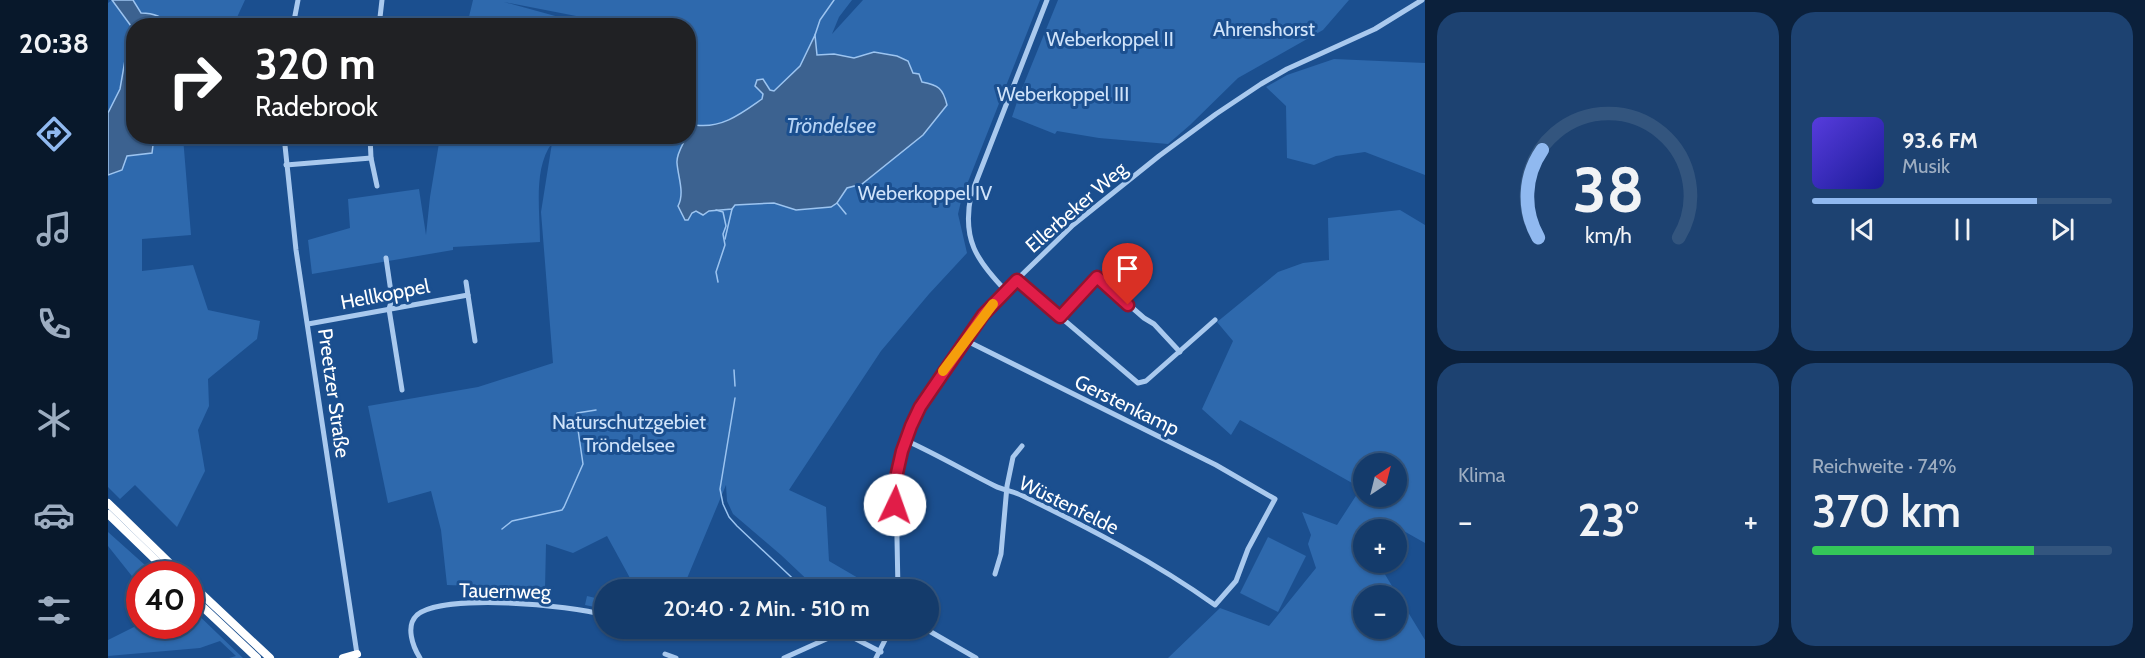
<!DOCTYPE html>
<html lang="de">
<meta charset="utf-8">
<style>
body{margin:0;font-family:Cabin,sans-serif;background:#1d4271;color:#f1f3f6;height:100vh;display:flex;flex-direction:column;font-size:22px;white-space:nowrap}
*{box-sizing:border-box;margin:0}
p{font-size:20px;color:#9dadc1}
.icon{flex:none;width:33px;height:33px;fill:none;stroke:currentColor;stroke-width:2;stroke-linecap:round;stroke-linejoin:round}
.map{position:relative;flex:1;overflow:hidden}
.side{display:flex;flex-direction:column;gap:12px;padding:12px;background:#0b203b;width:720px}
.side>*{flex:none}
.hud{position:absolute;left:18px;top:18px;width:570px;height:126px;border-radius:24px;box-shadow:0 2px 4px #0004,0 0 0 2px #33557e;background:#202124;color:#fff;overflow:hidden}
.needle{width:39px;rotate:35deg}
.tools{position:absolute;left:1245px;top:453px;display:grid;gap:12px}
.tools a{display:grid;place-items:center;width:54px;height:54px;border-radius:50%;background:#143b6b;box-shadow:0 2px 4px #0004,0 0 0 2px #33557e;font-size:30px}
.speed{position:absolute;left:18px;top:561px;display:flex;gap:12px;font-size:30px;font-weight:700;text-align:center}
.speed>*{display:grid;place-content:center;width:78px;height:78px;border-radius:50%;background:#143b6b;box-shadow:0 2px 4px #0004,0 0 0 2px #33557e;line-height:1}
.speed .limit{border:9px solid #d22;background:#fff;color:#111}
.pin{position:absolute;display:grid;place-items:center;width:51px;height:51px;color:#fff;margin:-62px -26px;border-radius:50% 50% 50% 0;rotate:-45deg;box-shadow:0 0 6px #0007}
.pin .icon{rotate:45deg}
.me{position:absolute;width:66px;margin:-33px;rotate:3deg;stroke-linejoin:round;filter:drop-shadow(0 0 4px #0008)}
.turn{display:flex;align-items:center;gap:21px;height:126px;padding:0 30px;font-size:27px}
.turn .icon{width:78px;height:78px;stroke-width:2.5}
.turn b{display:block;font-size:42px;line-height:51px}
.big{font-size:45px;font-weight:600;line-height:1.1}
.side .card{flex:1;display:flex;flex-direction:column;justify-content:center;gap:9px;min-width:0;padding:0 21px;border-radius:24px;background:#1d4271}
.side .dial{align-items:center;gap:0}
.dial svg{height:156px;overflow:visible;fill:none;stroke:#33557e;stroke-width:7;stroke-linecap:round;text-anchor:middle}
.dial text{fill:#f1f3f6;stroke:none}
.song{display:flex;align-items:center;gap:18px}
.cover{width:72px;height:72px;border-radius:9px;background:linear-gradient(135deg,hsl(250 70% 55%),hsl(240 70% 35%))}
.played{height:6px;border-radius:3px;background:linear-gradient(90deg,#90b9f0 75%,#33557e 75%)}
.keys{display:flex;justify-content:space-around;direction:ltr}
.heat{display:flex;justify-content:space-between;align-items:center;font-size:33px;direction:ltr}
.charge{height:9px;border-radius:4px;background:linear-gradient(90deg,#34c759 74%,#33557e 0)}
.side .tiles{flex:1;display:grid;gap:12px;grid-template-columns:repeat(2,1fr)}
.trip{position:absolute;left:486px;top:579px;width:345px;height:60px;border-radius:30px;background:#143b6b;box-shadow:0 2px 4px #0004,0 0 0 2px #33557e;font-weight:600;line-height:60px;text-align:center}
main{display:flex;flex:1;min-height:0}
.dock{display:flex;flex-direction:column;width:108px;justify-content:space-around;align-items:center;background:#08182b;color:#9dadc1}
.dock .icon{width:42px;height:42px}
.dock .on{color:#90b9f0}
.dock b{font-size:27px;color:#f1f3f6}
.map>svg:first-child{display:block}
</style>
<main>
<nav class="dock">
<b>20:38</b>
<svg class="icon on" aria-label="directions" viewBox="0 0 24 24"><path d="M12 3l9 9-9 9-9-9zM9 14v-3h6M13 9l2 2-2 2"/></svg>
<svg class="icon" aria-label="music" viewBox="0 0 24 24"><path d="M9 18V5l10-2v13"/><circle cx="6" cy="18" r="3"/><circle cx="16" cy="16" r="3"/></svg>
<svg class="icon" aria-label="phone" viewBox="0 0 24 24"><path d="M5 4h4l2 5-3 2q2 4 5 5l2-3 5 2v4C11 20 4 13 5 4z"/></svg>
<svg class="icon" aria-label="climate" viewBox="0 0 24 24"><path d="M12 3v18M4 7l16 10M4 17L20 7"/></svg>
<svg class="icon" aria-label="car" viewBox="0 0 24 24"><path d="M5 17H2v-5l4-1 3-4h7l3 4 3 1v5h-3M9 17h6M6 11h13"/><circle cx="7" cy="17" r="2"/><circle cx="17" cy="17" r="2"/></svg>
<svg class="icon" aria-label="filters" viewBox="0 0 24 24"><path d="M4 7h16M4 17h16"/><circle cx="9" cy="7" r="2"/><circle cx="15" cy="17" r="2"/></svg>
</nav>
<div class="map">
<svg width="1317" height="658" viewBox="0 0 1317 658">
<rect width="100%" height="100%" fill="#1b4f8f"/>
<g fill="#2e69ad" fill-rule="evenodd">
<path d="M4,0L23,25L12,90L0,113V3Z"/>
<path d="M25,0H137L125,26L60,25L58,22L33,13Z"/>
<path d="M365,0H744L731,17L724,34L755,0H932L854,197L850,214L859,253L821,294L773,351L681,490L718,507L721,561L769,589H709L673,555L625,514L619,501L618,485L575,588L528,589L499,536L465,553L438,544L437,589L339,585L333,530L323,491L280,503L260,406L370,387L445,363L433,212L444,143C425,169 432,210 432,242L345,247V250L204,274L200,240L242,228L240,199L311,189L318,235L322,197L332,137L580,136V26L498,25L499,22L396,2L480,25H359Z"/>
<path d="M950,0H1241L1215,30L1130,78L1082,125L1060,144L991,138L949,131L947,134L904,117L911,96Z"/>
<path d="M1226,59L1317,63V175L1257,152L1228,156L1206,165L1179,158L1178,106L1158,87L1179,75Z"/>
<path d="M46,137H75L83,235L34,239V271L85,265L100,310L152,321L149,339L100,379L101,406L90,430L97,471L69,527L27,485L12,499L0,487V175L14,170L18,156L44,153Z"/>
<path d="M1292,210L1317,225V543L1294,530H1256V562L1270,563L1317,640V658H1060L1112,608L1161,626L1208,568L1200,544L1203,535L1194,512L1229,525L1253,488L1132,420L1123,435L1094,409L1125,341L1109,322L1170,272L1195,263L1221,260L1220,218ZM1256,464H1288V496H1256ZM1256,596H1288V628H1256Z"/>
<path d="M0,532L47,574H32L31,585L0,546Z"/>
<path d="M1160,537L1198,556L1170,612L1132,593Z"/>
<path d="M479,596L496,600V609L477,605Z"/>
<path d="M83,608L135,658H121L128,656L112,641L92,648L0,656V640L26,627L75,629L71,626H82Z"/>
</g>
<g fill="#3c6290" stroke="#9cc4f0" stroke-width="1.5">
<path d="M4,0H25L33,13C44,13 54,15 60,25L26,26V136L46,137L44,153L19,156L14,170L0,175V113L12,89L23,26Z"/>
<path d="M707,35L709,55L726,54L746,58L766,52L789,56L800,61L805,73L811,74L814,82C830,85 835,88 839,105L815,135L754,184L739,188L729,203L723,207L688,210L666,203L627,205L624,209L601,211L595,215L588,211L584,213L580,220H577L570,206C577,193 570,177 569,163C568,153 581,132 587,125C614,129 634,113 654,99L655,94L647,86L649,80L655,79L662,90L666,91L692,66Z"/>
</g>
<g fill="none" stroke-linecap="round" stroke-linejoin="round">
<g stroke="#9cc4f0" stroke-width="1.5">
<path d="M707,35L712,20L726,0"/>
<path d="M729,203L738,214"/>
<path d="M608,210L615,212L618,226L615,234L617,245L608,272L610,282"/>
<path d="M617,239L624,209"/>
<path d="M626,370L627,386"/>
<path d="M627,398L612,489L615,504L621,517L629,526L697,590"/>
<path d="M394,529L404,521L454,510L456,507L475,464L468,416L469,413L488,410"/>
<path d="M741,628V629"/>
</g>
<g stroke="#a9c9ee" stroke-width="5">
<path d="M185,26L190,0"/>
<path d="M271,26L274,0"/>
<path d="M176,136L188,250L249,654"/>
<path d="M262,136L263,158L269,186"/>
<path d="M178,165L263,158"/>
<path d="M278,258L284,299L281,309L294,390"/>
<path d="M909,280L1030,383L1038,381L1107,320"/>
<path d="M358,282L367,341"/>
<path d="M898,291C868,260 854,239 863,195L939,0"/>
<path d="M952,317L989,277L1036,318L1046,324L1072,352"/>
<path d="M200,324L360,295"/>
<path d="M797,440C828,454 857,471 887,486C895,490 904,491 913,495C979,527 1047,562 1107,605L1128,581L1140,549L1167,499L1108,465L857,340"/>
<path d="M887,574L893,554L899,486L905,457L914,446"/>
<path d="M790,590L788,487L796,444L812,407L857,340L883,305L965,225L1051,156L1108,114L1153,84L1179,69L1267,29L1314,0"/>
<path d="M530,628L545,638"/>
<path d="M816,628L868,658"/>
<path d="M557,654L568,658"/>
<path d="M312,658C305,647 297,626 309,615C335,593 463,605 496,615"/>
<path d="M676,658L725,636L746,638L773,652"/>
<path d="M768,658L783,628"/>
</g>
<g stroke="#fff" stroke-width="8">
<path d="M0,503L73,574"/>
<path d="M0,514L62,574"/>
<path d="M82,583L162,658"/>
<path d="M82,595L149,658"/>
<path d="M235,658L249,654"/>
</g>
</g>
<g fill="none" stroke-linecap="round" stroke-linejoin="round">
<defs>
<path id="route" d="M787,505L789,473L794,451L803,426L812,407L875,315L909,280L952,317L989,277L1020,305"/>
</defs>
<use href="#route" stroke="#92132f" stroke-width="15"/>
<use href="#route" stroke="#e11d48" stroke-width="10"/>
<path stroke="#f59e0b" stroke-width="10" d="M835,371L885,304"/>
</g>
<g text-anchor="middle" stroke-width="6" stroke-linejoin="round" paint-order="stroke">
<g font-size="20" fill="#cfe3fa" stroke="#1b4f8f">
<text x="1156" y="36">Ahrenshorst</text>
<text x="1002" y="46">Weberkoppel II</text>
<text x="955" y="101">Weberkoppel III</text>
<text x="817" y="200">Weberkoppel IV</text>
<text x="521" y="429">Naturschutzgebiet<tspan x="521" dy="23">Tröndelsee</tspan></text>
</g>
<g font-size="20" fill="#fff" stroke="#1b4f8f">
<text transform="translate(968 207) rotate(-41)" y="7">Ellerbeker Weg</text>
<text transform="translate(277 294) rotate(-11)" y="7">Hellkoppel</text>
<text transform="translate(226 393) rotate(82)" y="7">Preetzer Straße</text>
<text transform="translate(1019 405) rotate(26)" y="7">Gerstenkamp</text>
<text transform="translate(961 505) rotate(26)" y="7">Wüstenfelde</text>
<text transform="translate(397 591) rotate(1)" y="7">Tauernweg</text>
</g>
<g font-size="21" font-style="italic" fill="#b5d3f5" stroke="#1b4f8f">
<text x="723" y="133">Tröndelsee</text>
</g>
</g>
</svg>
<div class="tools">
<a><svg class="needle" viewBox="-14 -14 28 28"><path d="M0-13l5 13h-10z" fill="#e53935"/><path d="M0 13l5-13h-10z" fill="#9dadc1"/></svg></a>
<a>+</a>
<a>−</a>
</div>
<div class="speed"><div class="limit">40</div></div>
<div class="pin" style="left:1020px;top:305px;background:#d93025"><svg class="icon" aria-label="arrive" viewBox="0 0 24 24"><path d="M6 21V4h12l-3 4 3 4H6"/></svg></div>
<svg class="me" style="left:787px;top:505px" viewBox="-20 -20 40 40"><circle r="19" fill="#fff"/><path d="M0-13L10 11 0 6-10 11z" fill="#e11d48"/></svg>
<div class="trip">20:40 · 2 Min. · 510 m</div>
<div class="hud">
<div class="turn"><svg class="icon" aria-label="right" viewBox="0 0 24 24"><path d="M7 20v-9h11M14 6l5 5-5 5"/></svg><div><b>320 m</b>Radebrook</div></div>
</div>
</div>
<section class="side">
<div class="tiles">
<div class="card dial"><svg viewBox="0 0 100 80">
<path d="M14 69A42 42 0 1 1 86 69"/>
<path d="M14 69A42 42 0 0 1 16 24" stroke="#90b9f0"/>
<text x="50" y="56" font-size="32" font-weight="700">38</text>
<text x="50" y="72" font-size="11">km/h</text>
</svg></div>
<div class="card">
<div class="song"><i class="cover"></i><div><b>93.6 FM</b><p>Musik</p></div></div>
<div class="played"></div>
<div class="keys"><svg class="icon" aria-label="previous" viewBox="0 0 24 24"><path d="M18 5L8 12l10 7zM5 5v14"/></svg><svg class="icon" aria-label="pause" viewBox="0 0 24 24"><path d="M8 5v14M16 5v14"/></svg><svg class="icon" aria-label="next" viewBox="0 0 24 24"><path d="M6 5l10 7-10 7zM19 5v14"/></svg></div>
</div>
<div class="card"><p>Klima</p>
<div class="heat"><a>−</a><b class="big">23°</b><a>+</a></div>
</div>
<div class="card"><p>Reichweite · 74%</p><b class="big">370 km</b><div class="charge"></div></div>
</div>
</section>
</main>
